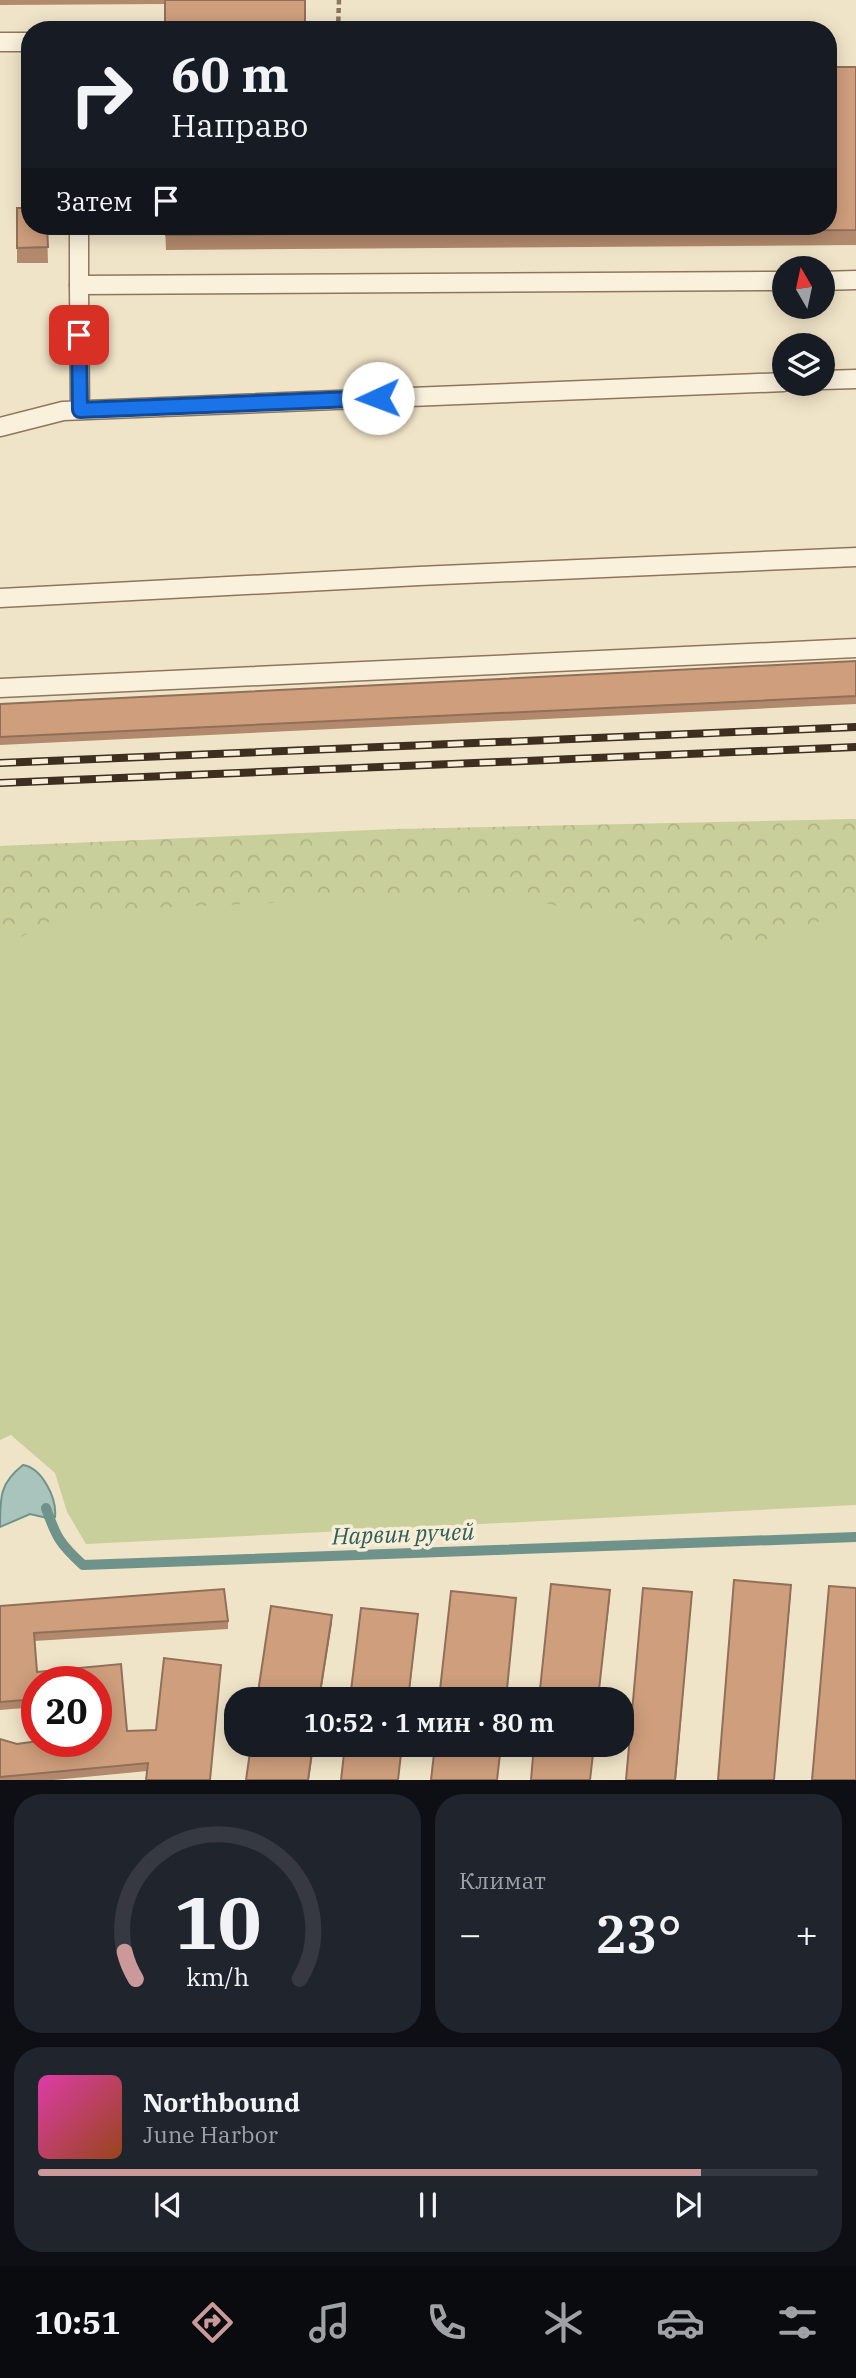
<!DOCTYPE html>
<html lang="ru">
<meta charset="utf-8">
<style>
body{margin:0;font-family:"IBM Plex Serif",serif;background:#20242c;color:#f1f3f6;height:100vh;display:flex;flex-direction:column;font-size:26px;white-space:nowrap}
*{box-sizing:border-box;margin:0}
p{font-size:23px;color:#9ea1a6}
.icon{flex:none;width:38px;height:38px;fill:none;stroke:currentColor;stroke-width:2;stroke-linecap:round;stroke-linejoin:round}
.map{position:relative;height:1780px;overflow:hidden}
.details{display:flex;flex-direction:column;gap:14px;padding:14px;background:#0d0f14;flex:1}
.details>*{flex:none}
.banner{position:absolute;left:21px;top:21px;width:816px;height:214px;border-radius:28px;box-shadow:0 4px 18px #0003;background:#171b24;color:#f1f3f6;overflow:hidden}
.needle{width:46px;rotate:351deg}
.buttons{position:absolute;left:772px;top:256px;display:grid;gap:14px}
.buttons a{display:grid;place-items:center;width:63px;height:63px;border-radius:50%;background:#171b24;box-shadow:0 4px 18px #0003;font-size:35px}
.speed{position:absolute;left:21px;top:1666px;display:flex;gap:14px;font-size:35px;font-weight:700;text-align:center}
.speed>*{display:grid;place-content:center;width:91px;height:91px;border-radius:50%;background:#171b24;box-shadow:0 4px 18px #0003;line-height:1}
.speed .limit{border:10px solid #d22;background:#fff;color:#111}
.pin{position:absolute;display:grid;place-items:center;width:60px;height:60px;color:#fff;margin:-30px;border-radius:14px;box-shadow:0 4px 10px #0006}
.me{position:absolute;width:77px;margin:-38px;rotate:268deg;stroke-linejoin:round;filter:drop-shadow(0 0 5px #0008)}
.turn{display:flex;align-items:center;gap:24px;height:147px;padding:0 35px;font-size:32px}
.turn .icon{width:91px;height:91px;stroke-width:2.5}
.turn b{display:block;font-size:49px;line-height:60px}
.then{display:flex;align-items:center;height:66px;padding:0 35px;background:#0003;gap:14px;font-size:26px}
.big{font-size:52px;font-weight:600;line-height:1.1}
.details .widget{flex:1;display:flex;flex-direction:column;justify-content:center;gap:10px;min-width:0;padding:0 24px;border-radius:28px;background:#20242c}
.details .dial{align-items:center;gap:0}
.dial svg{height:182px;overflow:visible;fill:none;stroke:#363941;stroke-width:7;stroke-linecap:round;text-anchor:middle}
.dial text{fill:#f1f3f6;stroke:none}
.song{display:flex;align-items:center;gap:21px}
.cover{width:84px;height:84px;border-radius:10px;background:linear-gradient(135deg,hsl(320 70% 55%),hsl(20 70% 35%))}
.played{height:7px;border-radius:4px;background:linear-gradient(90deg,#cc999b 85%,#363941 85%)}
.keys{display:flex;justify-content:space-around;direction:ltr}
.heat{display:flex;justify-content:space-between;align-items:center;font-size:38px;direction:ltr}
.details .tiles{flex:1;display:grid;gap:14px;grid-template-columns:1fr 1fr}
.widget:last-child{grid-column:span 2}
.trip{position:absolute;left:224px;top:1687px;width:410px;height:70px;border-radius:28px;background:#171b24;box-shadow:0 4px 18px #0003;font-weight:600;line-height:70px;text-align:center}
.dock{display:flex;height:112px;justify-content:space-around;align-items:center;background:#090b0e;color:#9ea1a6}
.dock .icon{width:49px;height:49px}
.dock .on{color:#cc999b}
.dock b{font-size:32px;color:#f1f3f6}
.map>svg:first-child{display:block}
</style>
<div class="map">
<svg width="856" height="1780" viewBox="0 0 856 1780">
<defs>
<pattern id="forest-crowns" width="20" height="18" patternUnits="userSpaceOnUse" patternTransform="scale(1.75)"><rect width="20" height="18" fill="#c9cf9b"/><path d="M2 6a3 3 0 1 1 6 0M12 15a3 3 0 1 1 6 0" fill="none" stroke="#aeb285"/></pattern>
</defs>
<rect width="100%" height="100%" fill="#f0e4c8"/>
<path fill="#c9cf9b" d="M856,819V1505L86,1544L67,1512L55,1473L11,1435L0,1440V846Z"/>
<path fill="url(#forest-crowns)" d="M856,819V909L749,945L500,894L70,911L0,948V846L395,829Z"/>
<path fill="#a9c4bc" stroke="#6f938a" stroke-width="2" d="M23,1465C42,1468 57,1498 55,1517L47,1518L30,1514L0,1527C0,1496 0,1483 23,1465Z"/>
<g fill="none" stroke-linecap="round" stroke-linejoin="round">
<path stroke="#6f938a" stroke-width="10" d="M46,1508C56,1537 60,1544 83,1565L856,1537"/>
<defs>
<g id="service">
<path d="M0,42H30"/>
<path d="M79,226V285"/>
<path d="M822,281L856,280"/>
<path d="M822,380L856,379"/>
<path d="M80,410L79,285L784,281"/>
<path d="M0,427L63,411L784,382"/>
<path d="M0,598L419,576L856,557"/>
<path d="M0,688L856,648"/>
</g>
</defs>
<use href="#service" stroke="#8d765c" stroke-width="21"/>
<path stroke="#8d765c" stroke-width="4.5" stroke-dasharray="5 3.5" stroke-linecap="butt" d="M338,30L339,0"/>
<use href="#service" stroke="#faf1dc" stroke-width="18"/>
<defs>
<g id="rail">
<path d="M0,763L856,727"/>
<path d="M0,783L856,747"/>
</g>
</defs>
<use href="#rail" stroke="#3d2e20" stroke-width="8"/>
<use href="#rail" stroke="#f7eed8" stroke-width="5" stroke-dasharray="16" stroke-linecap="butt"/>
</g>
<g fill="#b2896c">
<path d="M0,0H305L165,4L0,5Z"/>
<path d="M856,67V245L166,250L165,226Z"/>
<path d="M17,208L47,226L48,263H17Z"/>
<path d="M856,661V704L0,745V704Z"/>
<path d="M0,1606L228,1621V1629L34,1641L37,1672L127,1731L156,1730L221,1672L147,1771L54,1780H0V1739L17,1744L96,1741L37,1682V1707L0,1710Z"/>
</g>
<g fill="#916f58">
<path d="M791,1585V1593L774,1780Z"/>
<path d="M610,1590V1598L598,1699Z"/>
<path d="M692,1592L676,1780H675Z"/>
<path d="M418,1614L409,1699H408Z"/>
<path d="M332,1615V1623L320,1699H319Z"/>
<path d="M313,1745H314L309,1780H308Z"/>
</g>
<g fill="#cf9f7d" stroke="#916f58" stroke-width="2">
<rect x="165" y="0" width="140" height="30"/>
<path d="M828,67H856V230L166,235V226H828Z"/>
<path d="M17,208H30V226H47L48,247L17,248Z"/>
<path d="M856,661V696L0,737V704Z"/>
<path d="M734,1580L791,1585L774,1780H718Z"/>
<path d="M551,1584L610,1590L598,1699H539Z"/>
<path d="M829,1586L856,1588V1780H812Z"/>
<path d="M643,1588L692,1592L675,1780H626Z"/>
<path d="M224,1589L228,1621L34,1633L37,1672L121,1664L127,1731L156,1730L164,1658L221,1665L210,1780H146L148,1763L0,1777V1739L17,1744L38,1741H96V1682H37V1699L0,1702V1606Z"/>
<path d="M451,1591L516,1598L506,1699H439Z"/>
<path d="M271,1606L332,1615L319,1699H257Z"/>
<path d="M361,1608L418,1614L408,1699H350Z"/>
<path d="M251,1745H313L308,1780H246Z"/>
<path d="M345,1745H402L398,1780H341Z"/>
<path d="M435,1745H501L497,1780H431Z"/>
<path d="M534,1745H594L590,1780H531Z"/>
</g>
<g fill="none" stroke-linecap="round" stroke-linejoin="round">
<defs>
<path id="route" d="M79,335L80,410L378,398"/>
</defs>
<use href="#route" stroke="#114b97" stroke-width="18"/>
<use href="#route" stroke="#1a73e8" stroke-width="12"/>
</g>
<g text-anchor="middle" stroke-width="7" stroke-linejoin="round" paint-order="stroke">
<g font-size="23" font-style="italic" fill="#2f5d5a" stroke="#f7eed8">
<text transform="translate(403 1534) rotate(-2)" y="8">Нарвин ручей</text>
</g>
</g>
</svg>
<div class="buttons">
<a><svg class="needle" viewBox="-14 -14 28 28"><path d="M0-13l5 13h-10z" fill="#e53935"/><path d="M0 13l5-13h-10z" fill="#9ea1a6"/></svg></a>
<a><svg class="icon" aria-label="layers" viewBox="0 0 24 24"><path d="M12 4l9 5-9 5-9-5zM3 14l9 5 9-5"/></svg></a>
</div>
<div class="speed"><div class="limit">20</div></div>
<div class="pin" style="left:79px;top:335px;background:#d93025"><svg class="icon" aria-label="arrive" viewBox="0 0 24 24"><path d="M6 21V4h12l-3 4 3 4H6"/></svg></div>
<svg class="me" style="left:378px;top:398px" viewBox="-20 -20 40 40"><circle r="19" fill="#fff"/><path d="M0-13L10 11 0 6-10 11z" fill="#1a73e8"/></svg>
<div class="trip">10:52 · 1 мин · 80 m</div>
<div class="banner">
<div class="turn"><svg class="icon" aria-label="right" viewBox="0 0 24 24"><path d="M7 20v-9h11M14 6l5 5-5 5"/></svg><div><b>60 m</b>Направо</div></div>
<div class="then">Затем<svg class="icon" aria-label="arrive" viewBox="0 0 24 24"><path d="M6 21V4h12l-3 4 3 4H6"/></svg></div>
</div>
</div>
<section class="details">
<div class="tiles">
<div class="widget dial"><svg viewBox="0 0 100 80">
<path d="M14 69A42 42 0 1 1 86 69"/>
<path d="M14 69A42 42 0 0 1 9 57" stroke="#cc999b"/>
<text x="50" y="56" font-size="32" font-weight="700">10</text>
<text x="50" y="72" font-size="11">km/h</text>
</svg></div>
<div class="widget"><p>Климат</p>
<div class="heat"><a>−</a><b class="big">23°</b><a>+</a></div>
</div>
<div class="widget">
<div class="song"><i class="cover"></i><div><b>Northbound</b><p>June Harbor</p></div></div>
<div class="played"></div>
<div class="keys"><svg class="icon" aria-label="previous" viewBox="0 0 24 24"><path d="M18 5L8 12l10 7zM5 5v14"/></svg><svg class="icon" aria-label="pause" viewBox="0 0 24 24"><path d="M8 5v14M16 5v14"/></svg><svg class="icon" aria-label="next" viewBox="0 0 24 24"><path d="M6 5l10 7-10 7zM19 5v14"/></svg></div>
</div>
</div>
</section>
<nav class="dock">
<b>10:51</b>
<svg class="icon on" aria-label="directions" viewBox="0 0 24 24"><path d="M12 3l9 9-9 9-9-9zM9 14v-3h6M13 9l2 2-2 2"/></svg>
<svg class="icon" aria-label="music" viewBox="0 0 24 24"><path d="M9 18V5l10-2v13"/><circle cx="6" cy="18" r="3"/><circle cx="16" cy="16" r="3"/></svg>
<svg class="icon" aria-label="phone" viewBox="0 0 24 24"><path d="M5 4h4l2 5-3 2q2 4 5 5l2-3 5 2v4C11 20 4 13 5 4z"/></svg>
<svg class="icon" aria-label="climate" viewBox="0 0 24 24"><path d="M12 3v18M4 7l16 10M4 17L20 7"/></svg>
<svg class="icon" aria-label="car" viewBox="0 0 24 24"><path d="M5 17H2v-5l4-1 3-4h7l3 4 3 1v5h-3M9 17h6M6 11h13"/><circle cx="7" cy="17" r="2"/><circle cx="17" cy="17" r="2"/></svg>
<svg class="icon" aria-label="filters" viewBox="0 0 24 24"><path d="M4 7h16M4 17h16"/><circle cx="9" cy="7" r="2"/><circle cx="15" cy="17" r="2"/></svg>
</nav>
